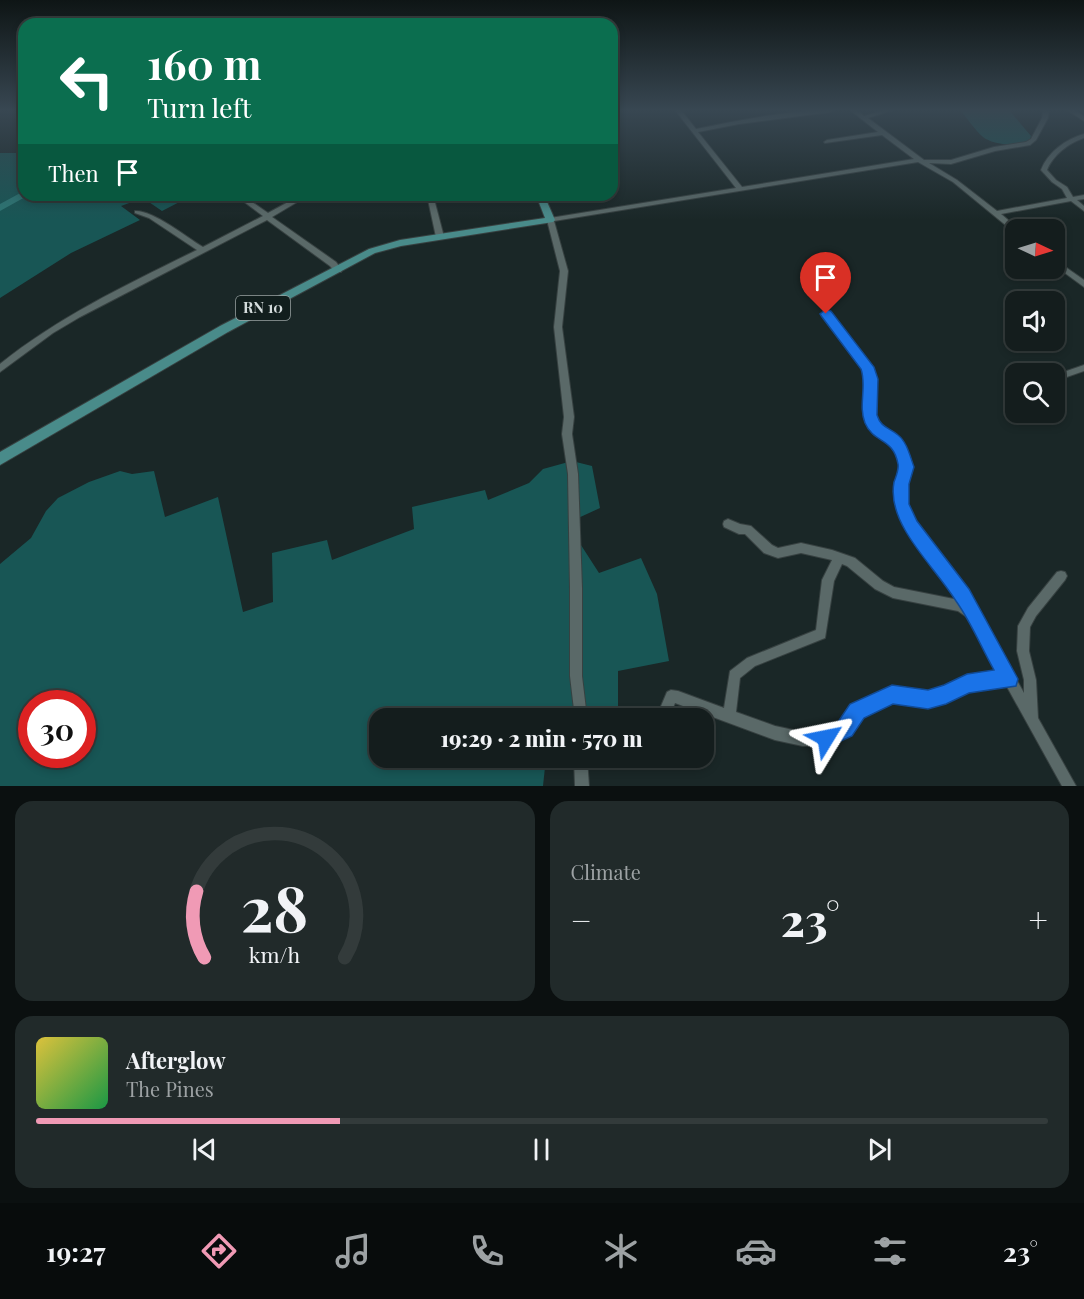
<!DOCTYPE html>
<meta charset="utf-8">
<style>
body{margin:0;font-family:"Playfair Display",serif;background:#212a2a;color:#f1f3f6;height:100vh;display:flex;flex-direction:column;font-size:22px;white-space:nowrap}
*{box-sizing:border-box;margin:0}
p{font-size:20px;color:#9da2a4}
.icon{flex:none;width:33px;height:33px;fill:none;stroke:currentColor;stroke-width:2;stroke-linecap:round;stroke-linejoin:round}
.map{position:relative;height:786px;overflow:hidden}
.sheet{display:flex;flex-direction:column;gap:15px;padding:15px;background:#0b1010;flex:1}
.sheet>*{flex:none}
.guide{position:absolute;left:18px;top:18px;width:600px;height:183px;border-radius:18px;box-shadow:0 3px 9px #0003,0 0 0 2px #333b3b;background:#0b6e4f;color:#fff;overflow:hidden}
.needle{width:39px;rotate:94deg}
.buttons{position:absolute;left:1005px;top:219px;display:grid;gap:12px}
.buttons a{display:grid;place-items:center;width:60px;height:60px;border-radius:12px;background:#141d1d;box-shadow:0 3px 9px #0003,0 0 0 2px #333b3b;font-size:30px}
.speed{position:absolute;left:18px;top:690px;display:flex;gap:12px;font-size:30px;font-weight:700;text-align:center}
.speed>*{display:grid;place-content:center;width:78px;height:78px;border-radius:50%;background:#141d1d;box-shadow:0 3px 9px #0003,0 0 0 2px #333b3b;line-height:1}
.speed .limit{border:9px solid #d22;background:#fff;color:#111}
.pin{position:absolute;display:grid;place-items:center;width:51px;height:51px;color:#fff;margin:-62px -26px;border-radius:50% 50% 50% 0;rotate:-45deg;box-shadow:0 0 6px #0007}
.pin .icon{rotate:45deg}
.me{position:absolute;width:66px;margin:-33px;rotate:55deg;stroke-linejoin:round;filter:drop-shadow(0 0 4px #0008)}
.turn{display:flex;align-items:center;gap:21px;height:126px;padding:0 30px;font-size:27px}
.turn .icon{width:78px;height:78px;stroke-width:2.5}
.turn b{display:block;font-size:42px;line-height:51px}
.then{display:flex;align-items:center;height:57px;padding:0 30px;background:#0003;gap:12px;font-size:22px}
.big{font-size:45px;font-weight:800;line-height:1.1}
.sheet .card{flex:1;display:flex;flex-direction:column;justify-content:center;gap:9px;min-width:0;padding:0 21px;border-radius:18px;background:#212a2a}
.sheet .dial{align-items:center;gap:0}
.dial svg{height:156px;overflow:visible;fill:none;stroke:#333b3b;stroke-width:7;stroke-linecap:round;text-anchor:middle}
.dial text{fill:#f1f3f6;stroke:none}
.song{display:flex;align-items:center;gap:18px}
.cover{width:72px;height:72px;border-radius:9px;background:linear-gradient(135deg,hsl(50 70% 55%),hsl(140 70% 35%))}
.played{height:6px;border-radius:3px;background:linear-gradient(90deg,#f09ab5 30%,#333b3b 30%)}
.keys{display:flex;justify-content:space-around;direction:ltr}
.heat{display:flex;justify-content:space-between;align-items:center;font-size:33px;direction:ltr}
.sheet .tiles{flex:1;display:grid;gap:15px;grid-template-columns:1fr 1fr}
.card:last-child{grid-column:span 2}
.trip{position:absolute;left:369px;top:708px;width:345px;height:60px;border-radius:18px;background:#141d1d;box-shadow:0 3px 9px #0003,0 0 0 2px #333b3b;font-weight:800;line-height:60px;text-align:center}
.menu{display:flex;height:96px;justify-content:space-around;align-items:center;background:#080c0c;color:#9da2a4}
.menu .icon{width:42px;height:42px}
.menu .on{color:#f09ab5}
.menu b{font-size:27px;color:#f1f3f6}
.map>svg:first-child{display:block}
</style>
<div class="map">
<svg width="1084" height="786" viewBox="0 0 1084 786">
<rect width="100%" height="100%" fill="#1a2727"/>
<g fill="#185655" fill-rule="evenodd">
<path d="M960,110H1009L1031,136L1030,139C1021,148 993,145 983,137C975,130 967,118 960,110Z"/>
<path d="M24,148V195H193L162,211L143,198L121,206L140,220L71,253L0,298V153H19Z"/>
<path d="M572,461L592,466L600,508L576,519L579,542L599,573L641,558L657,594L669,661L618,671V718H380V758H546L543,786H0V564L31,538L46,511L58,498L89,482L120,471L132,474L154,471L165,517L218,497L243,612L273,602L272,553L327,540L332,560L414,529L412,507L485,490L488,500L529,483L543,469ZM32,704H82V754H32Z"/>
</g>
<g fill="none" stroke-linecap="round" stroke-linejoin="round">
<path fill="#2c7674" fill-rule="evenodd" d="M24,191V195L27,196L0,211V204Z"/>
<defs>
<g id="minor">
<path d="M675,110H681L696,129C741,120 788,110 834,110L831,112L739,124L698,132L742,187L914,159L882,135L825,143L824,142L827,140L878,132L850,110H857L864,116L884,110H893L868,118L924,160H951L994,147L1026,142L1031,139L1042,118L1043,110H1049L1048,118L1036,140L1030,145L995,151L951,164L929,163L957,180L997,211L1067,198L1062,189L1052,182L1041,170C1048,152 1066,139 1084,134V138C1069,143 1053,155 1047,170L1056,180L1067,187L1073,197L1084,195V199L1077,200L1084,206V211L1071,201L1001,214L1020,230H1016L1014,232L953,182L918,162L554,221L568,271L562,327L574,417L572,434L578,474L582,588V676L587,718H575L570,676V588L568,474L562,434L564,417L554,327L560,271L547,220L550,218L736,188Z"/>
<path d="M1067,110H1074L1084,116V121Z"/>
<path d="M235,195H242L268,213L301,195H309L272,217L336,262L342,270L341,272H335L330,266L267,220L80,317L53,333L0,372V364C60,316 128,284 197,250L149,218L135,213V211C153,210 186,237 203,247L263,216Z"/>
<path d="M427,195H433L444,237L443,239H437L436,237Z"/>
<path d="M1054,259L1084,280V287L1054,265Z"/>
<path d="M826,311L829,312L871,367L875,379V415L876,422L880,427L898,437L905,448L912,467L906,484V504L915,523L967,591L1024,693V680L1017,651L1018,626L1028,608L1057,572L1061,571L1065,572L1067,576L1065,580L1036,616L1030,627L1029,651L1036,680L1038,718L1076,786H1062L1006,685H990L968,690L947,700L928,705L893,700L862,716L850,734L826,745L803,746L775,740L675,703L669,718H627L628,713L633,712L659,711L667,692L671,690L678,691L724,708L730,671L747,658L816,630L822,580L832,560L801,553L778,558L764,553L745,534H739L724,527L723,524L724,521L728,519L740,524L751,526L772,545L778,548L801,543L832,550L855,558L883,581L894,587L959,600C941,573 905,535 896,505C895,499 895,489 896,483C898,477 902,471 901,465C898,437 877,442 868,425C861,411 868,394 867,380C865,364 834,330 823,316L822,314ZM842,564L847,566L875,589L893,598L958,611L971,620L999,673H990L967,678L945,688L928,693L892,688L852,706L840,724L825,731L803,732L775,726L736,712L740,678L755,666L825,638L834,581Z"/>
<path d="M1084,365V371L1061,379L1057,376L1058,374Z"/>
<path d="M574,758H587L589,786H575Z"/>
</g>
<path id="major" d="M536,195H544L555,220L553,222L401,246L375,253L228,332L0,465V452L220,326L369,249L400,240L545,218Z"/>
</defs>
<use href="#minor" stroke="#374141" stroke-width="2"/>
<use href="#major" stroke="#374141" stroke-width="2"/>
<use href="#minor" fill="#5a6968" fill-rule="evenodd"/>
<use href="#major" fill="#498b8a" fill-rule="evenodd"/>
</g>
<linearGradient id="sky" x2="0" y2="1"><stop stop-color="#0e1515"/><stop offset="0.5" stop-color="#384752"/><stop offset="1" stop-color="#384752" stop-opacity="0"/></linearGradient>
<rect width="1084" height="220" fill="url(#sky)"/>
<path fill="#1a73e8" stroke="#114b97" stroke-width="1.5" d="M826,309L831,311L874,367L878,379L877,415C881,428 889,427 898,435C907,442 910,456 914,467L909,484V504L917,521L969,589L1018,679L1016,686L969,693L946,704L928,709L893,704L864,718L852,736L826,748L819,745L816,738L819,731L838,722L850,704L892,685L928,690L944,685L967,674L994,670C981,647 971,622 956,601C941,577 919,555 905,530C897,516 891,498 894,482C896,476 899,470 898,464C893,437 874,444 865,423C858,406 867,386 861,369L822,317L820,314Z"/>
<g text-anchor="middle" stroke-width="6" stroke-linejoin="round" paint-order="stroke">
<rect fill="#111e1d" stroke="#9aa3a3" stroke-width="1.5" x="236" y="296" width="54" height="24" rx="4.5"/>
<g font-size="15" font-weight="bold" fill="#d4dcdc">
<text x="263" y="313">RN 10</text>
</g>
</g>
</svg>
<div class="buttons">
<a><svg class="needle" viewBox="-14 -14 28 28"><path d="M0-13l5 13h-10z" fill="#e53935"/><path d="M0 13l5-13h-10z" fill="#9da2a4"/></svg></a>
<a><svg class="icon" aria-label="sound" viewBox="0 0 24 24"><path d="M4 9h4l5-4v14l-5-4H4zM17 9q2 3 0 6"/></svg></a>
<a><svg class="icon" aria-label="search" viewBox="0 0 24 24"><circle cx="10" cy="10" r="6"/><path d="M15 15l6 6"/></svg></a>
</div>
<div class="speed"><div class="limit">30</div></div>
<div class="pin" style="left:826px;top:314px;background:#d93025"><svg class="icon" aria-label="arrive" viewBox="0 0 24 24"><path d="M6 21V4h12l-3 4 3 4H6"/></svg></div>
<svg class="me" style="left:826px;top:738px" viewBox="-20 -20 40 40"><path d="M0-17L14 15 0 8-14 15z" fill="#1a73e8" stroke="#fff" stroke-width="4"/></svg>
<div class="trip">19:29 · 2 min · 570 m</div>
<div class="guide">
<div class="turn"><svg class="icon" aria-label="left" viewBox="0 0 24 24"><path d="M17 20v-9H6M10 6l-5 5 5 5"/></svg><div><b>160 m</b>Turn left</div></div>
<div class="then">Then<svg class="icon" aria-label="arrive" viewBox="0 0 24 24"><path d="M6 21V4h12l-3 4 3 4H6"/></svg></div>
</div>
</div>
<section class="sheet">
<div class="tiles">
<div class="card dial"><svg viewBox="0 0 100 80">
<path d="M14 69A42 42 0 1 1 86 69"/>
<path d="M14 69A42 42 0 0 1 10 35" stroke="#f09ab5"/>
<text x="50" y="56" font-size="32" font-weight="700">28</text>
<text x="50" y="72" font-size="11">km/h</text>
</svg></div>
<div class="card"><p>Climate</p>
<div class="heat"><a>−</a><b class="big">23°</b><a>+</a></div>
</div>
<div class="card">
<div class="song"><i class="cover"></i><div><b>Afterglow</b><p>The Pines</p></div></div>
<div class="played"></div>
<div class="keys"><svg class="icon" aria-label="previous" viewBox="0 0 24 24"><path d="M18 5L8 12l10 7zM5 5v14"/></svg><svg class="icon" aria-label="pause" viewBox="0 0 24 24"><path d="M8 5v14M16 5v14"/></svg><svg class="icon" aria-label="next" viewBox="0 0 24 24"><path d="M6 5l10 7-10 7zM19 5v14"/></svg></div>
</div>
</div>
</section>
<nav class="menu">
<b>19:27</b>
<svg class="icon on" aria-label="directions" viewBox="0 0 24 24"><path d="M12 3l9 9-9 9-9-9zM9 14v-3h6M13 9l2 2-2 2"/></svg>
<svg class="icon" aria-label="music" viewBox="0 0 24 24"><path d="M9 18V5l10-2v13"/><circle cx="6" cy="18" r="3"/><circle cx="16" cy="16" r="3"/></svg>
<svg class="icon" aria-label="phone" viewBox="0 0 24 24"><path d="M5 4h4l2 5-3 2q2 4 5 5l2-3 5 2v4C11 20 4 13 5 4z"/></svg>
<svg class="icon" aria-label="climate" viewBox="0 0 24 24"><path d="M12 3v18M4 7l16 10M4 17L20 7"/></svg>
<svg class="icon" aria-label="car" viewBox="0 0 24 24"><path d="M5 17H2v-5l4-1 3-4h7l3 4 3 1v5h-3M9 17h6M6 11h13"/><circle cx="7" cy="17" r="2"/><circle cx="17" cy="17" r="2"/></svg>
<svg class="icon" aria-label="filters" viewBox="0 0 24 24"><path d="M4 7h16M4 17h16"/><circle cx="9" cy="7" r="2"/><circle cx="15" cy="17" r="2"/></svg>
<b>23°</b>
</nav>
